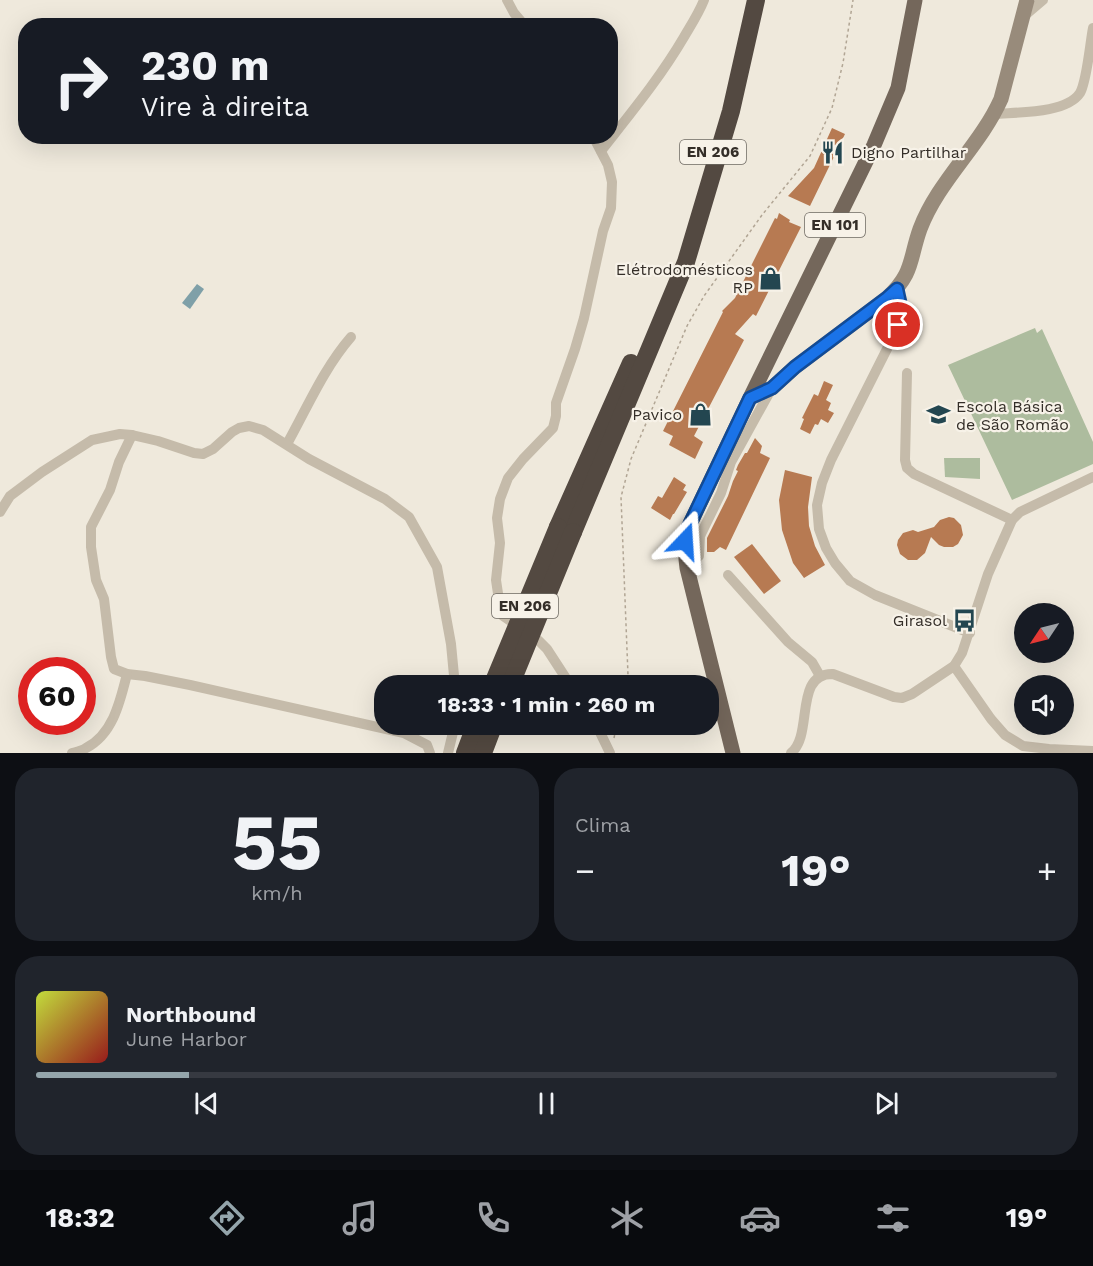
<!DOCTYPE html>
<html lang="pt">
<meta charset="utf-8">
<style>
body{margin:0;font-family:"Work Sans",sans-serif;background:#20242c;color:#f1f3f6;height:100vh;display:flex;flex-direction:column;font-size:22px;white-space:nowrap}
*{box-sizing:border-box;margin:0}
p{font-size:20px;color:#9ea1a6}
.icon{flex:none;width:33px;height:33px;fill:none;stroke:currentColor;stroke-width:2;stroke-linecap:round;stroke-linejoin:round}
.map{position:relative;height:753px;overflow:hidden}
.panel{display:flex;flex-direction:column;gap:15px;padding:15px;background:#0d0f14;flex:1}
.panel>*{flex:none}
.banner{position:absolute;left:18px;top:18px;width:600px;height:126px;border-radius:24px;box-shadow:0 6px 24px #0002;background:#171b24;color:#f1f3f6;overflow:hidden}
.needle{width:39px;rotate:235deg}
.tools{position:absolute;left:1014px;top:603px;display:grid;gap:12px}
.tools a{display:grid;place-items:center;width:60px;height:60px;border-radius:50%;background:#171b24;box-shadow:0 6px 24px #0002;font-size:30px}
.speed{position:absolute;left:18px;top:657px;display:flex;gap:12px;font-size:30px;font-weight:700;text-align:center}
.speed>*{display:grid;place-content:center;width:78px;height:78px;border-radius:50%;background:#171b24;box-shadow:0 6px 24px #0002;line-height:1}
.speed .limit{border:9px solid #d22;background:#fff;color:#111}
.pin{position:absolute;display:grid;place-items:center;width:51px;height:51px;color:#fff;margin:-26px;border:3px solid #fff;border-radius:50%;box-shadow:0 2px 6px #0007}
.me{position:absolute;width:66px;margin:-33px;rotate:20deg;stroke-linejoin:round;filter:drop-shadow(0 0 4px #0008)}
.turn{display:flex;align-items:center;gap:21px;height:126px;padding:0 24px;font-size:27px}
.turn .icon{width:78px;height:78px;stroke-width:2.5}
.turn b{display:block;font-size:42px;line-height:51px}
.big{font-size:45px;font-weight:700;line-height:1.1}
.panel .tile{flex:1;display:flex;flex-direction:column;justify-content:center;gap:9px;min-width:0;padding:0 21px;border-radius:24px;background:#20242c}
.panel .dial{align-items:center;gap:0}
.dial b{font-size:78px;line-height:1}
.song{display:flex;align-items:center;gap:18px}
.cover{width:72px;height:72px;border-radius:9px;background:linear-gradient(135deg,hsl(70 70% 55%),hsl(0 70% 35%))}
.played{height:6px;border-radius:3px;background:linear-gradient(90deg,#94a5ab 15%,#363941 15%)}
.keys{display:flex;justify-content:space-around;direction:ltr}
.heat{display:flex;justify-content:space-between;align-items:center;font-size:33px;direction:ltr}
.panel .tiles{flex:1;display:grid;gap:15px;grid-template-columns:1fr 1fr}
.tile:last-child{grid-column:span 2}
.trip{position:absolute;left:374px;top:675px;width:345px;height:60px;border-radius:24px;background:#171b24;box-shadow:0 6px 24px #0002;font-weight:700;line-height:60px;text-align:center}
.tab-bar{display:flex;height:96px;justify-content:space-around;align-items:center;background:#090b0e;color:#9ea1a6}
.tab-bar .icon{width:42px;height:42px}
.tab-bar .active{color:#94a5ab}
.tab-bar b{font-size:27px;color:#f1f3f6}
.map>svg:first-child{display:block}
</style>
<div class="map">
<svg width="1093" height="753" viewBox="0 0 1093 753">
<rect width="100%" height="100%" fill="#efe9dc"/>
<g fill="#adbc9e">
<path d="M1035,328L1037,333L1042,329L1093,442V464L1012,500L948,365Z"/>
<path d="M944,458H980V479L945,477Z"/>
</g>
<path fill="#7fa0a8" d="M197,284L204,289L190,309L182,303Z"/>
<g fill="#b77a52">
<path d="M832,128L845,134L810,206L788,196L814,168Z"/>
<path d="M779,213L790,220L789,222L801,227L756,316L753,314L735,334L744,340L694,436L703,442L695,459L669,445L673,436L663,431L723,312L722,311L735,298L775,218L777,219Z"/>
<path d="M824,381L833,385L826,400L831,403L828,410L834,413L828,423L821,419L818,425L815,424L810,434L800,429L804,419L802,418L814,394L818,396Z"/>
<path d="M755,438L762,446L760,453L770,458L726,550L720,547L714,552H707V538L728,496L733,481L738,471L736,470L738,465L745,453H747Z"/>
<path d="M785,470L812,477L808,507L809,526L815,546L825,565L804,578L793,563L782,530L779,500Z"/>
<path d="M674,477L686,485L683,490L687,492L674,514H673L670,520L651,508L658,496L662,498Z"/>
<path d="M949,517L954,518L961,525L963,535L958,544L953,547H944L939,545L931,537L925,553L917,560H908L900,554L897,545L898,540L903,533L913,530L918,532L934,527L940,520Z"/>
<path d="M752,544L781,581L764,594L734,557Z"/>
</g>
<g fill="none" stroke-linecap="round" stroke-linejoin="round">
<g stroke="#b1a594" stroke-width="1.5" stroke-dasharray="3 3" stroke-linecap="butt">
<path d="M626,686L628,675L621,497L631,459L687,326L704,296L762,215L810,156L832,108L843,63L853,0"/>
<path d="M614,738L617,724"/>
</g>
<g stroke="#c5bbaa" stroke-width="10">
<path d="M507,0L514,13L525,26"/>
<path d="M1023,17L1043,0"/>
<path d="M994,114C1017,112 1066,114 1080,93C1087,81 1090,43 1093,28"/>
<path d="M601,151C630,114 660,78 684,37C691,25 699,13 704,0"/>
<path d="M897,289L902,312L893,337L831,460L822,483L817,505L819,529L826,548L835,563L850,581L875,595L970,633"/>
<path d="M907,373L905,460L907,468L914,474L1012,520"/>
<path d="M132,435L119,462L110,490L91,527V547L96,580L104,599L111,657L114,669L127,674L145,676L190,685L404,733L427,745L430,753"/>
<path d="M287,444C307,408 324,368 351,337"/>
<path d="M0,512L10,496L42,472L92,440L120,434L132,435L158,441L194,453L203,454L213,449L232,432L239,428L249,426L263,430L309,459L385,499L409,517L437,567L451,644L455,686"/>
<path d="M687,568L699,556L700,536L721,493L731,462L773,386"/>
<path d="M728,575L788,642L812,662L820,676"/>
<path d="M954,666L991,719L1005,735L1023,746L1049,749L1093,751"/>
<path d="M571,686L547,649L538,640L503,616L500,607L496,580L500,543L497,518L500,499L508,478L523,459L553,428L556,416V403L575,349L584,318L603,231L611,208L612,182L608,165L595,140V136"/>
<path d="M596,724L610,753"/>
<path d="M72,753C76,752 82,751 86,748C113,734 120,702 127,674"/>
<path d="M448,753L455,724"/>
<path d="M791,753C814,735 793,673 833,674L894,697L902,698L912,694L954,666L962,653L988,574L1012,520L1020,512L1093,477"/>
</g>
<path stroke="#988b7b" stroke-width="15" d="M750,398L772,388L795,367L887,298C914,273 909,260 920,229C938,181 980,146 1001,99L1027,0"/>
<path stroke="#74675b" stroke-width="15" d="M733,753L687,568C685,554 685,542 688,528L750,398L874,145L898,88L915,0"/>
<g stroke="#534941" stroke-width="18">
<path d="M558,527L631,363"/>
<path d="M573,532L686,262L731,111L756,0"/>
<path d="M465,753L476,724"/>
<path d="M483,753L494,724"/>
</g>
<g stroke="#534941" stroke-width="18">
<path d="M492,686L558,527"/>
<path d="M510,686L573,532"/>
</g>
</g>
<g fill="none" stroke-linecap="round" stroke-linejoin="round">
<defs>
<path id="route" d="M685,541L688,528L750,398L772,388L795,367L887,298L897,289L902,312L898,325"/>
</defs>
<use href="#route" stroke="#114b97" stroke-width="15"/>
<use href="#route" stroke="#1a73e8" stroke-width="10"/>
</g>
<defs>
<symbol id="restaurant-bare" viewBox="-9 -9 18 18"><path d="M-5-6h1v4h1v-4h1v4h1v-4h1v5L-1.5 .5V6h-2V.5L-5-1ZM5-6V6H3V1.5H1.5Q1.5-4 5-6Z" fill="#234650" stroke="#f7f2e8" stroke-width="2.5" paint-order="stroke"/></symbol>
<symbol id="shop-bare" viewBox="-9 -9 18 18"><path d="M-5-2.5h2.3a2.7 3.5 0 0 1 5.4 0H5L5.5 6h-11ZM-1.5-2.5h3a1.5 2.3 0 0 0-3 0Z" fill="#234650" stroke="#f7f2e8" stroke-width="2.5" paint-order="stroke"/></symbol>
<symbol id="school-bare" viewBox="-9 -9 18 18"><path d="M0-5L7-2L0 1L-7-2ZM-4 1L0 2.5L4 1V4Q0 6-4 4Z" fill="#234650" stroke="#f7f2e8" stroke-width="2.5" paint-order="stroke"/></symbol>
<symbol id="bus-bare" viewBox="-9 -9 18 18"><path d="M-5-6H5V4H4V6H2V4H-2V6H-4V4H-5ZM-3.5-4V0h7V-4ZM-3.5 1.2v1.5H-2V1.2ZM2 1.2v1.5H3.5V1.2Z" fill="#234650" stroke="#f7f2e8" stroke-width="2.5" paint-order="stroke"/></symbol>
</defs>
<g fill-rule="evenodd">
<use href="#restaurant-bare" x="816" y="136" width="33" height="33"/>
<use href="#shop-bare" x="754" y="262" width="33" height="33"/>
<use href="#shop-bare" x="684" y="398" width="33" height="33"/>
<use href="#school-bare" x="922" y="398" width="33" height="33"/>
<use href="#bus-bare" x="948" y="604" width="33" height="33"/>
</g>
<g text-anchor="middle" stroke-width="4.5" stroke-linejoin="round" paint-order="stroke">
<g fill="#f7f2e8" stroke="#6e6962" stroke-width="1.5">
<rect x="680" y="140" width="66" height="24" rx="4.5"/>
<rect x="805" y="213" width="60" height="24" rx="4.5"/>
<rect x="492" y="594" width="66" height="24" rx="4.5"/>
</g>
<g font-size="15" font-weight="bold" fill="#342e28">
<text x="713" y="157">EN 206</text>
<text x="835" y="230">EN 101</text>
<text x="525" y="611">EN 206</text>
</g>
<g font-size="16" fill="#342e28" stroke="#f7f2e8" text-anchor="end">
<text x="851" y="158" text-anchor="start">Digno Partilhar</text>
<text x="753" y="275">Elétrodomésticos<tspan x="753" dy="18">RP</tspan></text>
<text x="956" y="412" text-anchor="start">Escola Básica<tspan x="956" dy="18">de São Romão</tspan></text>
<text x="682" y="420">Pavico</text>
<text x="947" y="626">Girasol</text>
</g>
</g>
</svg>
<div class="tools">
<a><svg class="needle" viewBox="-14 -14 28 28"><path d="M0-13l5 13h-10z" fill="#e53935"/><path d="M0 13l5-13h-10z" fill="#9ea1a6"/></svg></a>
<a><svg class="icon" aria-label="sound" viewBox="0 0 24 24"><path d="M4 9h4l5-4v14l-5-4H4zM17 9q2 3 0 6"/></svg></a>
</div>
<div class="speed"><div class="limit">60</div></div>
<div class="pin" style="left:898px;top:325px;background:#d93025"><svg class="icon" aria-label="arrive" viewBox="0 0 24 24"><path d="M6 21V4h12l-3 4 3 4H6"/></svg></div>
<svg class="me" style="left:685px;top:541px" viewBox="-20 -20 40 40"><path d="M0-17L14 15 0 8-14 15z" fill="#1a73e8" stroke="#fff" stroke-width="4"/></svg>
<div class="trip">18:33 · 1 min · 260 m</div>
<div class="banner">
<div class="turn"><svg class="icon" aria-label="right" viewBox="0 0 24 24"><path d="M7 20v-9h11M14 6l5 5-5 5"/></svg><div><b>230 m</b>Vire à direita</div></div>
</div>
</div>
<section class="panel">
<div class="tiles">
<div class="tile dial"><b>55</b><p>km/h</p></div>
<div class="tile"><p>Clima</p>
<div class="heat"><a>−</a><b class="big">19°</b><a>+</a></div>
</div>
<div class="tile">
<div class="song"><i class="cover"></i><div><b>Northbound</b><p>June Harbor</p></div></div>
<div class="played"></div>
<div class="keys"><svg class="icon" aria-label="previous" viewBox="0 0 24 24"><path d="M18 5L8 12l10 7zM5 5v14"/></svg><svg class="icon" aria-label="pause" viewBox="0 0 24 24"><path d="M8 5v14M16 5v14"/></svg><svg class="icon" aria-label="next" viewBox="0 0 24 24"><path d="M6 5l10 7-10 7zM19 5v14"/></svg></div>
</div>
</div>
</section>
<nav class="tab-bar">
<b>18:32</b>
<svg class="icon active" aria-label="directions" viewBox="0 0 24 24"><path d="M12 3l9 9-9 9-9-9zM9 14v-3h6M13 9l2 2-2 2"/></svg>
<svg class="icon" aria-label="music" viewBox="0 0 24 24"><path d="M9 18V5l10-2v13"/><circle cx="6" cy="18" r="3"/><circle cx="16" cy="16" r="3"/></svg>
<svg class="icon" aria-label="phone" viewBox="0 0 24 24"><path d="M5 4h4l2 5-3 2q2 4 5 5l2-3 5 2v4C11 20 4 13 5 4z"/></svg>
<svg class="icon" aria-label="climate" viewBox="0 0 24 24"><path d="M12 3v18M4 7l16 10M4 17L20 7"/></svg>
<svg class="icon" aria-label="car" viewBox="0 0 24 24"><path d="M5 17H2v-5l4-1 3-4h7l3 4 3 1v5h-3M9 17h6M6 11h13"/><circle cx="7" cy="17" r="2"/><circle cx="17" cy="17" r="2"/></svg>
<svg class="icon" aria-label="filters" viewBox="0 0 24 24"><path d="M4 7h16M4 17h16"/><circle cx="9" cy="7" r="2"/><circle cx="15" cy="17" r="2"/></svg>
<b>19°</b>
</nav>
